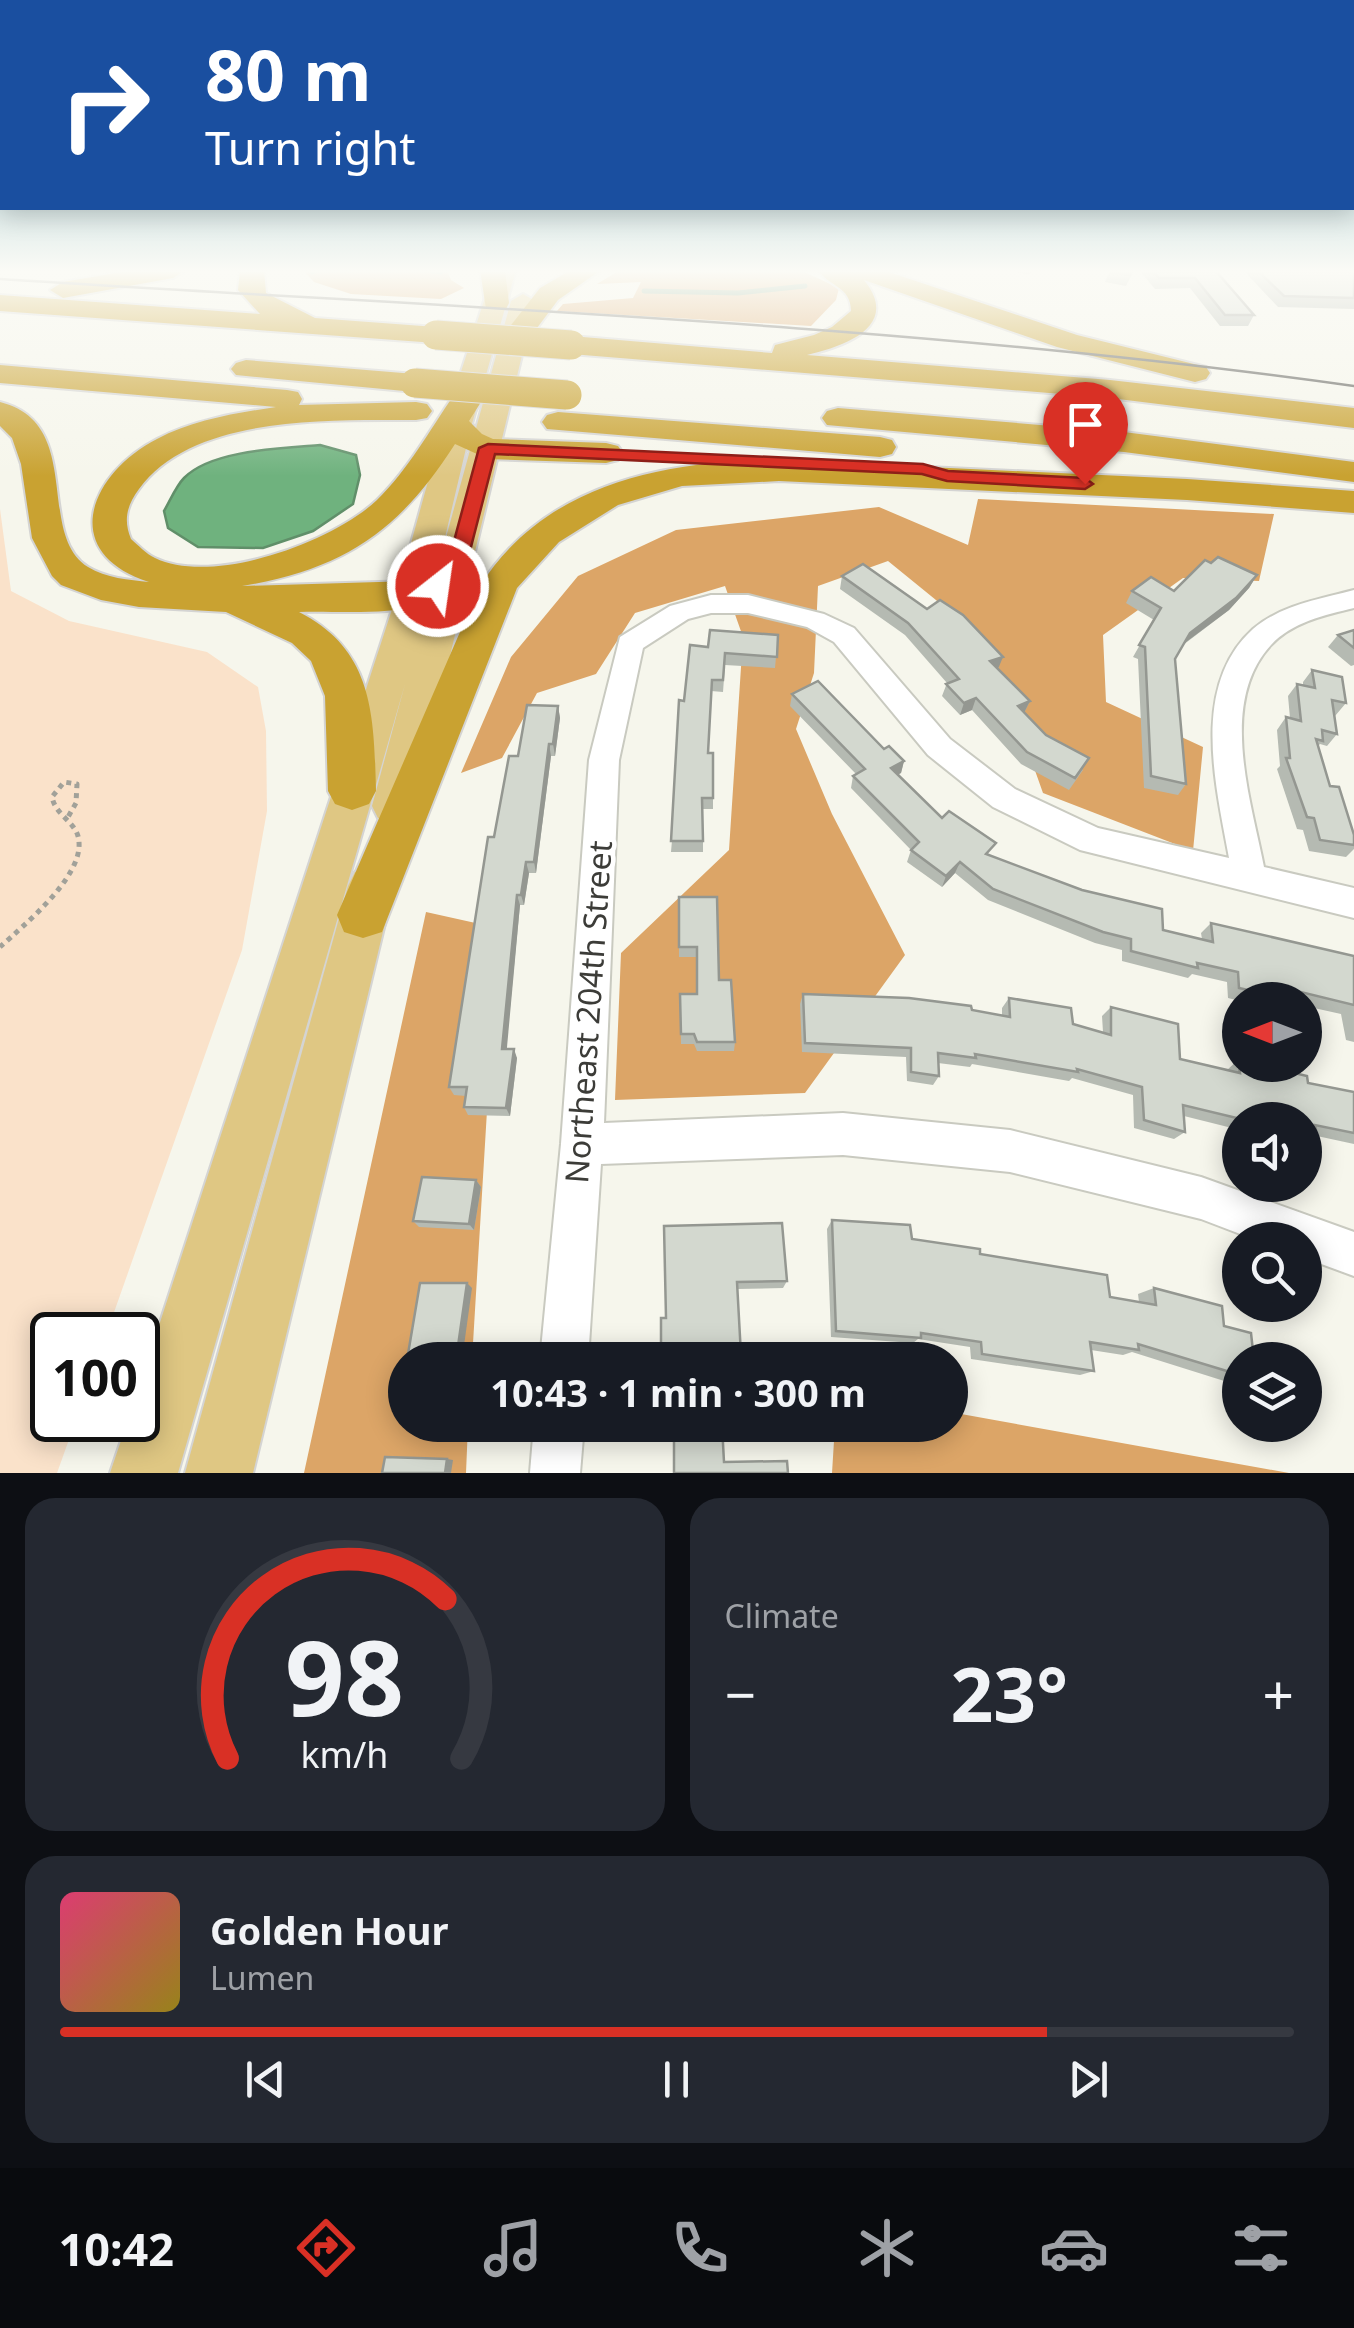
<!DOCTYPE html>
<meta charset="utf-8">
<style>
body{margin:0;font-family:"Noto Sans",sans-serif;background:#242831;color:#f1f3f6;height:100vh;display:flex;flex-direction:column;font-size:38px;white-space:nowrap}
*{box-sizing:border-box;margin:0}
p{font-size:32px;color:#9ea1a6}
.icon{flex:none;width:55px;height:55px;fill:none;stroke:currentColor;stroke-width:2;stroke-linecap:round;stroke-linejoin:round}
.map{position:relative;height:1473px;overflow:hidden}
.drawer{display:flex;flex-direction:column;gap:25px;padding:25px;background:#0d0f14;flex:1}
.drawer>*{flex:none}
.top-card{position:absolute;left:0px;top:0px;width:1355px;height:210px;box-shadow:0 5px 25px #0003;background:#1a4fa0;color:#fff;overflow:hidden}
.needle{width:65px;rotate:270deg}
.controls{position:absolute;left:1222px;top:982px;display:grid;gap:20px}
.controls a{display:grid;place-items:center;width:100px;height:100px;border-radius:50%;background:#171b24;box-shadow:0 5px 25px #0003;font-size:50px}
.speed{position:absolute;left:30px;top:1312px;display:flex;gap:20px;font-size:50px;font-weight:700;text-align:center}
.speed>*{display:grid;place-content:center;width:130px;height:130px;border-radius:50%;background:#171b24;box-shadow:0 5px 25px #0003;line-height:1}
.speed .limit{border:5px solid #111;border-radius:15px;background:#fff;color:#111}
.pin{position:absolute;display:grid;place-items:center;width:85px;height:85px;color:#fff;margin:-102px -42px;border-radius:50% 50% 50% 0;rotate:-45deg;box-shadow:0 0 10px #0007}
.pin .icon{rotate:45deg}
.me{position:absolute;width:110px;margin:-55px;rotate:30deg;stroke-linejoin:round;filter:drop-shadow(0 0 8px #0008)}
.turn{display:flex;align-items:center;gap:35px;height:210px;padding:0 40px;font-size:45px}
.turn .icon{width:130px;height:130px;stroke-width:2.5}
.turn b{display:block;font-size:70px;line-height:85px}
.big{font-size:75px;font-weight:700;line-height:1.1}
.drawer .card{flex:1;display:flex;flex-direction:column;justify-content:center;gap:15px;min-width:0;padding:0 35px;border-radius:30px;background:#242831}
.drawer .dial{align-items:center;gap:0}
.dial svg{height:260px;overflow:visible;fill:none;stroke:#363941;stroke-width:7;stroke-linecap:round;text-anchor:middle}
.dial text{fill:#f1f3f6;stroke:none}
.song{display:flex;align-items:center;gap:30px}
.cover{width:120px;height:120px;border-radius:15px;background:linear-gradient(135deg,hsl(340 70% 55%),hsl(50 70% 35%))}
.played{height:10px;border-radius:5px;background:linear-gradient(90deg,#d93025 80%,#363941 80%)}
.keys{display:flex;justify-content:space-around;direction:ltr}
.heat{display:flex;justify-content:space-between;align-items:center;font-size:55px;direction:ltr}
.drawer .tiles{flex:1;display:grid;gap:25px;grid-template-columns:1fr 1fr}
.card:last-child{grid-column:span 2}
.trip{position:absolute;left:388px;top:1342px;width:580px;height:100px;border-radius:50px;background:#171b24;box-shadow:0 5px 25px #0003;font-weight:700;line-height:100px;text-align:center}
.menu{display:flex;height:160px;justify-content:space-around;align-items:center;background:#090b0e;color:#9ea1a6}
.menu .icon{width:70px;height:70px}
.menu .current{color:#d93025}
.menu b{font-size:45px;color:#f1f3f6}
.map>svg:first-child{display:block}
</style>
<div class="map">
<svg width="1354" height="1473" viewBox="0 0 1354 1473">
<rect width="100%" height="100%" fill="#f6f6ec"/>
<path fill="#fae2ca" d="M0,509L11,591L69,621L207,652L258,687L266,731L267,811L242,950L106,1335H52V1420H76L57,1473H0Z"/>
<g fill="#dca567">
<path d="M303,270H447L451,280L464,288L441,299L351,294L314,282Z"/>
<path d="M620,270H800L839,288L836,300L811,326L557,311L563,304L633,298L641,282L597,284Z"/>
<path d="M978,499L1274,514L1259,581L1183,578L1103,635L1106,702L1203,747L1193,851L1043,793L990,644L888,561L818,586L814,673L796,729L832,814L905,955L805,1093L615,1100L621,953L729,850L743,637L725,586L635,613L596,674L537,693L502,758L461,773L511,657L578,576L676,530L879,507L968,545Z"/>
<path d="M426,912L498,928L472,1360H405V1425H468L466,1473H304Z"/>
<path d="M950,1412L1289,1473H832L835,1425H950Z"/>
</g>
<path fill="#6fb27e" stroke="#608f69" stroke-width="2.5" d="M320,445L356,455L360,475L353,504L313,531L263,548L198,547L168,528L164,511C170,501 176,486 184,478C211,450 283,448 320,445Z"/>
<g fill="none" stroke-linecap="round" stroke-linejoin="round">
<g stroke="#608f69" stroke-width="5">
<path d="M427,270L441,272"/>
<path d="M312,272L317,270"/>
<path d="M644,291L738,293L805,286"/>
</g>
<defs>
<g id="minor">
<path d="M1354,590V608C1325,615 1292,622 1271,645C1218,702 1251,800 1264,867L1354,888V918L1080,850L993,807L928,755L834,642L807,627L748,613H711L688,619L643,648L619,760L604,1123L843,1113L1010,1130L1201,1177L1354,1232V1276L1305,1258V1240H1256L1201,1219L1010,1172L843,1155L601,1164L588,1360H540L561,1144L589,760L620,637L670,606L711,595H748L824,614L854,628L950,739L1015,789L1098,828L1229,858C1216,786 1190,686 1253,629C1281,605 1320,599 1354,590Z"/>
<path d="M534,1425H584L580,1473H530Z"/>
</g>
<g id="major">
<path d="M494,270H516L471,427L439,563L511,301L523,294L535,301L414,806L408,818L393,823L378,818L372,806L405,684L178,1473H110L128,1420H138V1390L397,594L443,427Z"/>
<path d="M371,866L387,872L394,886L253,1473H185L348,886L355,872Z"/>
</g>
<g id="highway">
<path d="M133,270H186L173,278L63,298L50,290L63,282Z"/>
<path d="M240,270H264L266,293L315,318L436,327L446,329L450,335L446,341L436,343L0,311V295L260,314L238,290Z"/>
<path d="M480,270H505L509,303L506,309H486Z"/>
<path d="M571,270H601L558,300L525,344H505L501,338L540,288Z"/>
<path d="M818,270H883L1077,335L1206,367L1210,373L1206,379L1195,382L1057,347L864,280C901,326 846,346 807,355L1110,380L1354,408V428L1110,398L571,354L561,351L557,345L561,339L571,336L772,353L775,345L814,335L832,327L851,311C851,286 829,287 818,270Z"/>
<path d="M246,360L415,374L426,377L430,383L426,389L415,392L236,375L231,369L236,363Z"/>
<path d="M0,365L287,390L298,392L302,399L299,405L416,402L427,404L432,411L427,418L416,420C334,420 193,414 139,489C127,505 123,520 131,539C138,545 146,554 155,558C213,586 333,542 377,500C408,470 429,431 454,395H476L481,402L469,421L482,434L493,439L606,443L618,446L623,453L618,460L606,463L488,459L455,444C400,530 345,569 242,586L412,581C435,574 443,554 469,561L475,570C441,623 354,610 299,612C374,650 374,716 376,791L369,804L352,810L335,804L328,791L325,696L311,661L292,643L226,612L139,607L101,600L61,585L52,576L32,538L21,464L12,438L0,426V402C85,423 35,534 88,567C106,578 129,580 149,582C58,553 89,474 157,439C193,420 236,413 276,407L0,383Z"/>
<path d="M838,408L1124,432L1354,462V482L1124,452L827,425L822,418L827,411Z"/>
<path d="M558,412L880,437L892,440L896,447L892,454L880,457L547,429L542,422L547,415Z"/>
<path d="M779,460L1187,479L1354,491V513L1187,500L779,481L682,486L618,505L559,542L517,588L382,932L363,938L344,932L337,915L480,586C545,483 666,460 779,460Z"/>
</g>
</defs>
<use href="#minor" stroke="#c9cac0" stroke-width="4"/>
<use href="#major" stroke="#d4d4d3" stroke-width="4"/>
<use href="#highway" stroke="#d4d4d3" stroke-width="4"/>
<path stroke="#a1a199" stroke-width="5" stroke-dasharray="5 5" stroke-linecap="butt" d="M0,947C24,925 82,878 79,842C78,822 56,817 52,797L64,782L77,784L76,803L68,817"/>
<use href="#minor" fill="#fff" fill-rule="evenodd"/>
<use href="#major" fill="#dfc783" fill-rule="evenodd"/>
<use href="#highway" fill="#c9a231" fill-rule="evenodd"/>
<path stroke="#63635e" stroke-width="2.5" d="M0,279C451,308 906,323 1354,386"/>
<defs>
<g id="highway-bridge">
<path d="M436,335L571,345"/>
<path d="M415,383L567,395"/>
</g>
</defs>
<use href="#highway-bridge" stroke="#d4d4d3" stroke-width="31" stroke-linecap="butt"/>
<use href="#highway-bridge" stroke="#c9a231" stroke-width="29"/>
</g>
<g fill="#b5bab2">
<path d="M1009,270H1034L1029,275Z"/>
<path d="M1110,270H1134L1126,286L1105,282Z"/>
<path d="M1139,270H1215L1254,315L1248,326H1220L1190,288L1155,289Z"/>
<path d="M1243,270H1354V309L1278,307Z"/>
<path d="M1211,563L1257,575L1249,588L1229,610L1183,645L1175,659L1186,784L1178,795L1144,788L1138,659L1133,657L1154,620L1126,603L1132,591H1174Z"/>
<path d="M842,576L998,669L1030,701L1024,713L1083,770L1069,790L1021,764L972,710L960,715L942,696L947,683L905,635L840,589Z"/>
<path d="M1354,630V665L1351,666L1328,647L1338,635Z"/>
<path d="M778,635L775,668L725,665L723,692L711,691L708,753L713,798V809H703V852H671L684,701L708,647Z"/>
<path d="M1312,670L1346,703L1335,716L1337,734L1327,746L1320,744L1318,746L1330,786L1354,835V849L1346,857L1309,851L1303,830L1297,829L1277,769L1280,766L1277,730L1286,717L1290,718L1288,696L1297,684L1303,686V682Z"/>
<path d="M792,694L904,761L901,773L898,774L942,818L990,855L1163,930L1202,939L1201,933L1211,923L1354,956V1042L1346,1040L1341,1014L1305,1006V1000H1281L1269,997L1265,1000L1240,1001L1228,998L1227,982L1192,974L1188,978L1122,961V950L1095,943L988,900L955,873L942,887L907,862L911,850L851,788L853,776L856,774L790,706Z"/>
<path d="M558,706L560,718L555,756H551L536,873H529L524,905H520L506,1049L517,1058L510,1116L468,1115L464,1107L466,1096L454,1095L449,1087L494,837L518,756Z"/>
<path d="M679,897L719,980L735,1042L734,1051H697L694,1044H681L680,994H697L696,957H679Z"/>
<path d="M803,994L972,1010L1002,1015V1008L1009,998L1073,1024L1103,1032L1102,1016L1111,1007L1180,1059L1227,1070L1238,1060L1308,1083L1354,1092V1144L1317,1136L1305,1120H1240V1130L1184,1116L1185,1132L1174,1139L1134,1128L1133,1095L1072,1078L1069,1081L972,1064L970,1067L938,1063L939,1076L933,1085L907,1081L906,1057L802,1052L800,1004Z"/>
<path d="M1305,1147L1320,1151L1306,1159Z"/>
<path d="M476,1180L481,1187L474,1230L419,1227L413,1221Z"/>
<path d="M832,1220L980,1254L1110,1297L1139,1302L1138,1294L1154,1288L1224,1326L1240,1360V1384L1237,1385L1132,1352L1123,1355L1091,1350L1094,1371L1080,1375L971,1359L970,1347L918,1339L913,1343L831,1337L827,1229Z"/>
<path d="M664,1226L787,1281L783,1288L737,1289L741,1355L739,1360H661L666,1318Z"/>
</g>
<g fill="#949791">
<path d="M1257,575L1249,588L1229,610L1182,645L1190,633Z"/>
<path d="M1003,657L998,669L990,661Z"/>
<path d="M976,698L972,710L960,715L964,703Z"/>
<path d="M1030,701L1024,713L1018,706Z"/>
<path d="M558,706L560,718L555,756L553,744Z"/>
<path d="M549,744L551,756L536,873L534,862Z"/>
<path d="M904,761L901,773L888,780L891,768Z"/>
<path d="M526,862L529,873L524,905L521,895Z"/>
<path d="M960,862L955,873L942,887L946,876Z"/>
<path d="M517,895L520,905L506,1058L502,1049Z"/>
<path d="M514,1049L517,1058L510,1116L506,1108Z"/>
<path d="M476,1180L481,1187L474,1230L469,1224Z"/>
<path d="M467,1283L472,1288L462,1360H456Z"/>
<path d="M447,1459L453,1460L451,1473H445Z"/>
</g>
<g fill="#d3d8cf" stroke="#949791" stroke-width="2.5">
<path d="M1110,270H1133L1130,275L1109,271Z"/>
<path d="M1152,270H1215L1254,315H1225L1195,278H1159Z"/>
<path d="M1257,270H1354V298L1284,296Z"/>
<path d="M1218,557L1257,575L1236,598L1190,633L1175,659L1186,784L1151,776L1145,647L1139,645L1161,608L1132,591L1151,577L1174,591L1205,560L1211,563Z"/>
<path d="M863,564L927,609L940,600L963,615L1003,657L990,661L1030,701L1018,706L1046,735L1089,758L1075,778L1027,752L976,698L964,703L946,684L959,679L908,623L842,576Z"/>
<path d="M710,630L778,635L777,657L725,653L723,680H712L708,753H713V798H702L703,841H671L679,700L684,701L690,645L708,647Z"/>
<path d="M1354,630V648L1338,635Z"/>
<path d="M1312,670L1342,677L1346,703L1332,700L1337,734L1322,730L1323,741L1316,739L1330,786L1339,787L1354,835V845L1320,840L1314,818L1307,817L1286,758H1290L1286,717L1301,721L1297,684L1315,688Z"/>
<path d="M818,681L884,749L889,746L904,761L891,768L942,818L949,811L996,843L986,854L1082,890L1162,909L1163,930L1213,942L1211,923L1354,956V1005L1268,984L1270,995L1239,988L1238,972L1197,963L1198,968L1131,951V939L1103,932L993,889L960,862L946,876L911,850L919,842L853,776L865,769L792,694Z"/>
<path d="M527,705L558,706L553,744H549L534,862H526L521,895H517L502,1049H514L506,1108L464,1107L467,1087H449L488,837H494L509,756H518Z"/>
<path d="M679,897H717L719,980H731L735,1042H697L694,1034H681L680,994H697V947H679Z"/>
<path d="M803,994L909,998L971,1006L972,1010L1010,1017L1009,998L1071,1008L1073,1024L1111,1035V1007L1178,1024L1180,1059L1240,1073L1238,1060H1240V1065H1260L1307,1076L1308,1083L1354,1092V1133L1315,1125L1320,1151L1305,1147V1120H1245L1183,1105L1185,1132L1144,1120L1142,1087L1077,1069L1078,1072L975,1054L976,1058L938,1053L939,1076L911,1072V1048L805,1043Z"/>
<path d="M422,1177L476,1180L469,1224L413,1221Z"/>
<path d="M832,1220L910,1225L912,1239L980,1249V1254L1107,1275L1110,1297L1156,1305L1154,1288L1222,1306L1224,1326L1251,1333L1254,1360H1240V1375L1138,1344L1139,1350L1090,1342L1094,1371L982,1354L981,1342L921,1333V1338L836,1331Z"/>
<path d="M782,1223L787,1281L737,1282L741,1355H719L720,1360H661V1318H666L664,1226Z"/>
<path d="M420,1283H467L456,1360H407Z"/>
<path d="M652,1425H722L724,1462L787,1461L788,1473H674V1435H652Z"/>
<path d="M385,1457L447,1459L445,1473H382Z"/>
</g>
<linearGradient id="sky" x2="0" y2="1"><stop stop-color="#77b3be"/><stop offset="0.57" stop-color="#fbfbf6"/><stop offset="1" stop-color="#fbfbf6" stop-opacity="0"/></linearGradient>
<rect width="1354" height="476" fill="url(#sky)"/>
<path fill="#d93025" stroke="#8d1f18" stroke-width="2.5" d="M488,444L923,464L948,471L1085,478L1093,484L1085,489L947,481L922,474L495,454L465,570L445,590H431V581L447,567L479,448Z"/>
<g text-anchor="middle" stroke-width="9" stroke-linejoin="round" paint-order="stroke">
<g font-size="32" fill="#3c3c38" stroke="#fff">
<text transform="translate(589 1012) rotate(-86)" y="11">Northeast 204th Street</text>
</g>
</g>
</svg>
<div class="controls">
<a><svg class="needle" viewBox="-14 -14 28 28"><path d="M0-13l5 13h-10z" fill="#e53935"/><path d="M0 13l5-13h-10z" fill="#9ea1a6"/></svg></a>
<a><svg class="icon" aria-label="sound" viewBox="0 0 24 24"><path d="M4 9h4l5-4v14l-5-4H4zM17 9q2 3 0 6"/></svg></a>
<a><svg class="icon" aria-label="search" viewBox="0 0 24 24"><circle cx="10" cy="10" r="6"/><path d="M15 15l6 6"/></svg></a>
<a><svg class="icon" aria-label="layers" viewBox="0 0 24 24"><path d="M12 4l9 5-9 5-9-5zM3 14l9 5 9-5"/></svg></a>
</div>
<div class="speed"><div class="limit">100</div></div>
<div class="pin" style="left:1085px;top:484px;background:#d93025"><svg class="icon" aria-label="arrive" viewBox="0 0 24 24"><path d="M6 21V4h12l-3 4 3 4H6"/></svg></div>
<svg class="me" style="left:438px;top:586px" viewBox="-20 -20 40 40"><circle r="17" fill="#d93025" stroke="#fff" stroke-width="3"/><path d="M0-11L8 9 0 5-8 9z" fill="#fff"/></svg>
<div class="trip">10:43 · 1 min · 300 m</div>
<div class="top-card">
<div class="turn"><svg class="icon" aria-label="right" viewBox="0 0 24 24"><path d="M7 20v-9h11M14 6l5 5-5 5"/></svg><div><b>80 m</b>Turn right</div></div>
</div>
</div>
<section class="drawer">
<div class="tiles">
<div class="card dial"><svg viewBox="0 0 100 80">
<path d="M14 69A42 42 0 1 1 86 69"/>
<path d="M14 69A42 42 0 0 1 81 20" stroke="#d93025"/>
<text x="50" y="56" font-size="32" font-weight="700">98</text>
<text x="50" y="72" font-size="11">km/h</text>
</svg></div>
<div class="card"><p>Climate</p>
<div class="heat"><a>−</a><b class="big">23°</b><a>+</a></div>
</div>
<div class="card">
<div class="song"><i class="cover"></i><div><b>Golden Hour</b><p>Lumen</p></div></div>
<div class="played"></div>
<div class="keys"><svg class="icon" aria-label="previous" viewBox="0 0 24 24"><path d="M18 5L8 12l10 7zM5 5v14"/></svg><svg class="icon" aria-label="pause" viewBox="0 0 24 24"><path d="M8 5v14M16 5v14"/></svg><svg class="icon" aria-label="next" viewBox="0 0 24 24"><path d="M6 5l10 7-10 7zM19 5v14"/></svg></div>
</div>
</div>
</section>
<nav class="menu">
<b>10:42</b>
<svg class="icon current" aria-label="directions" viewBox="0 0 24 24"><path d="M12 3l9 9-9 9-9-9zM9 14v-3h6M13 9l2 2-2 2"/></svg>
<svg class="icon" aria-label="music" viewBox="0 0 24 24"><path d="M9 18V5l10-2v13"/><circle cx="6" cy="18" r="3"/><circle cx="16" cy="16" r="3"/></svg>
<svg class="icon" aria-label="phone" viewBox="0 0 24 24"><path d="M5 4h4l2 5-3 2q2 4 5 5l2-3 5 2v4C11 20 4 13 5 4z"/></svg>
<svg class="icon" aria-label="climate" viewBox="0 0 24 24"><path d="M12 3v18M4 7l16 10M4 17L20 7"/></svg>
<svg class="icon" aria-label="car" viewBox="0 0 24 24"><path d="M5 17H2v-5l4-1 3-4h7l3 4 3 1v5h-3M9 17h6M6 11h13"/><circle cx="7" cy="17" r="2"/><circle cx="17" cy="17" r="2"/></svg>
<svg class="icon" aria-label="filters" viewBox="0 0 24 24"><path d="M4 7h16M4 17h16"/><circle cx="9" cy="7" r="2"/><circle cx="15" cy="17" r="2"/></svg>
</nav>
